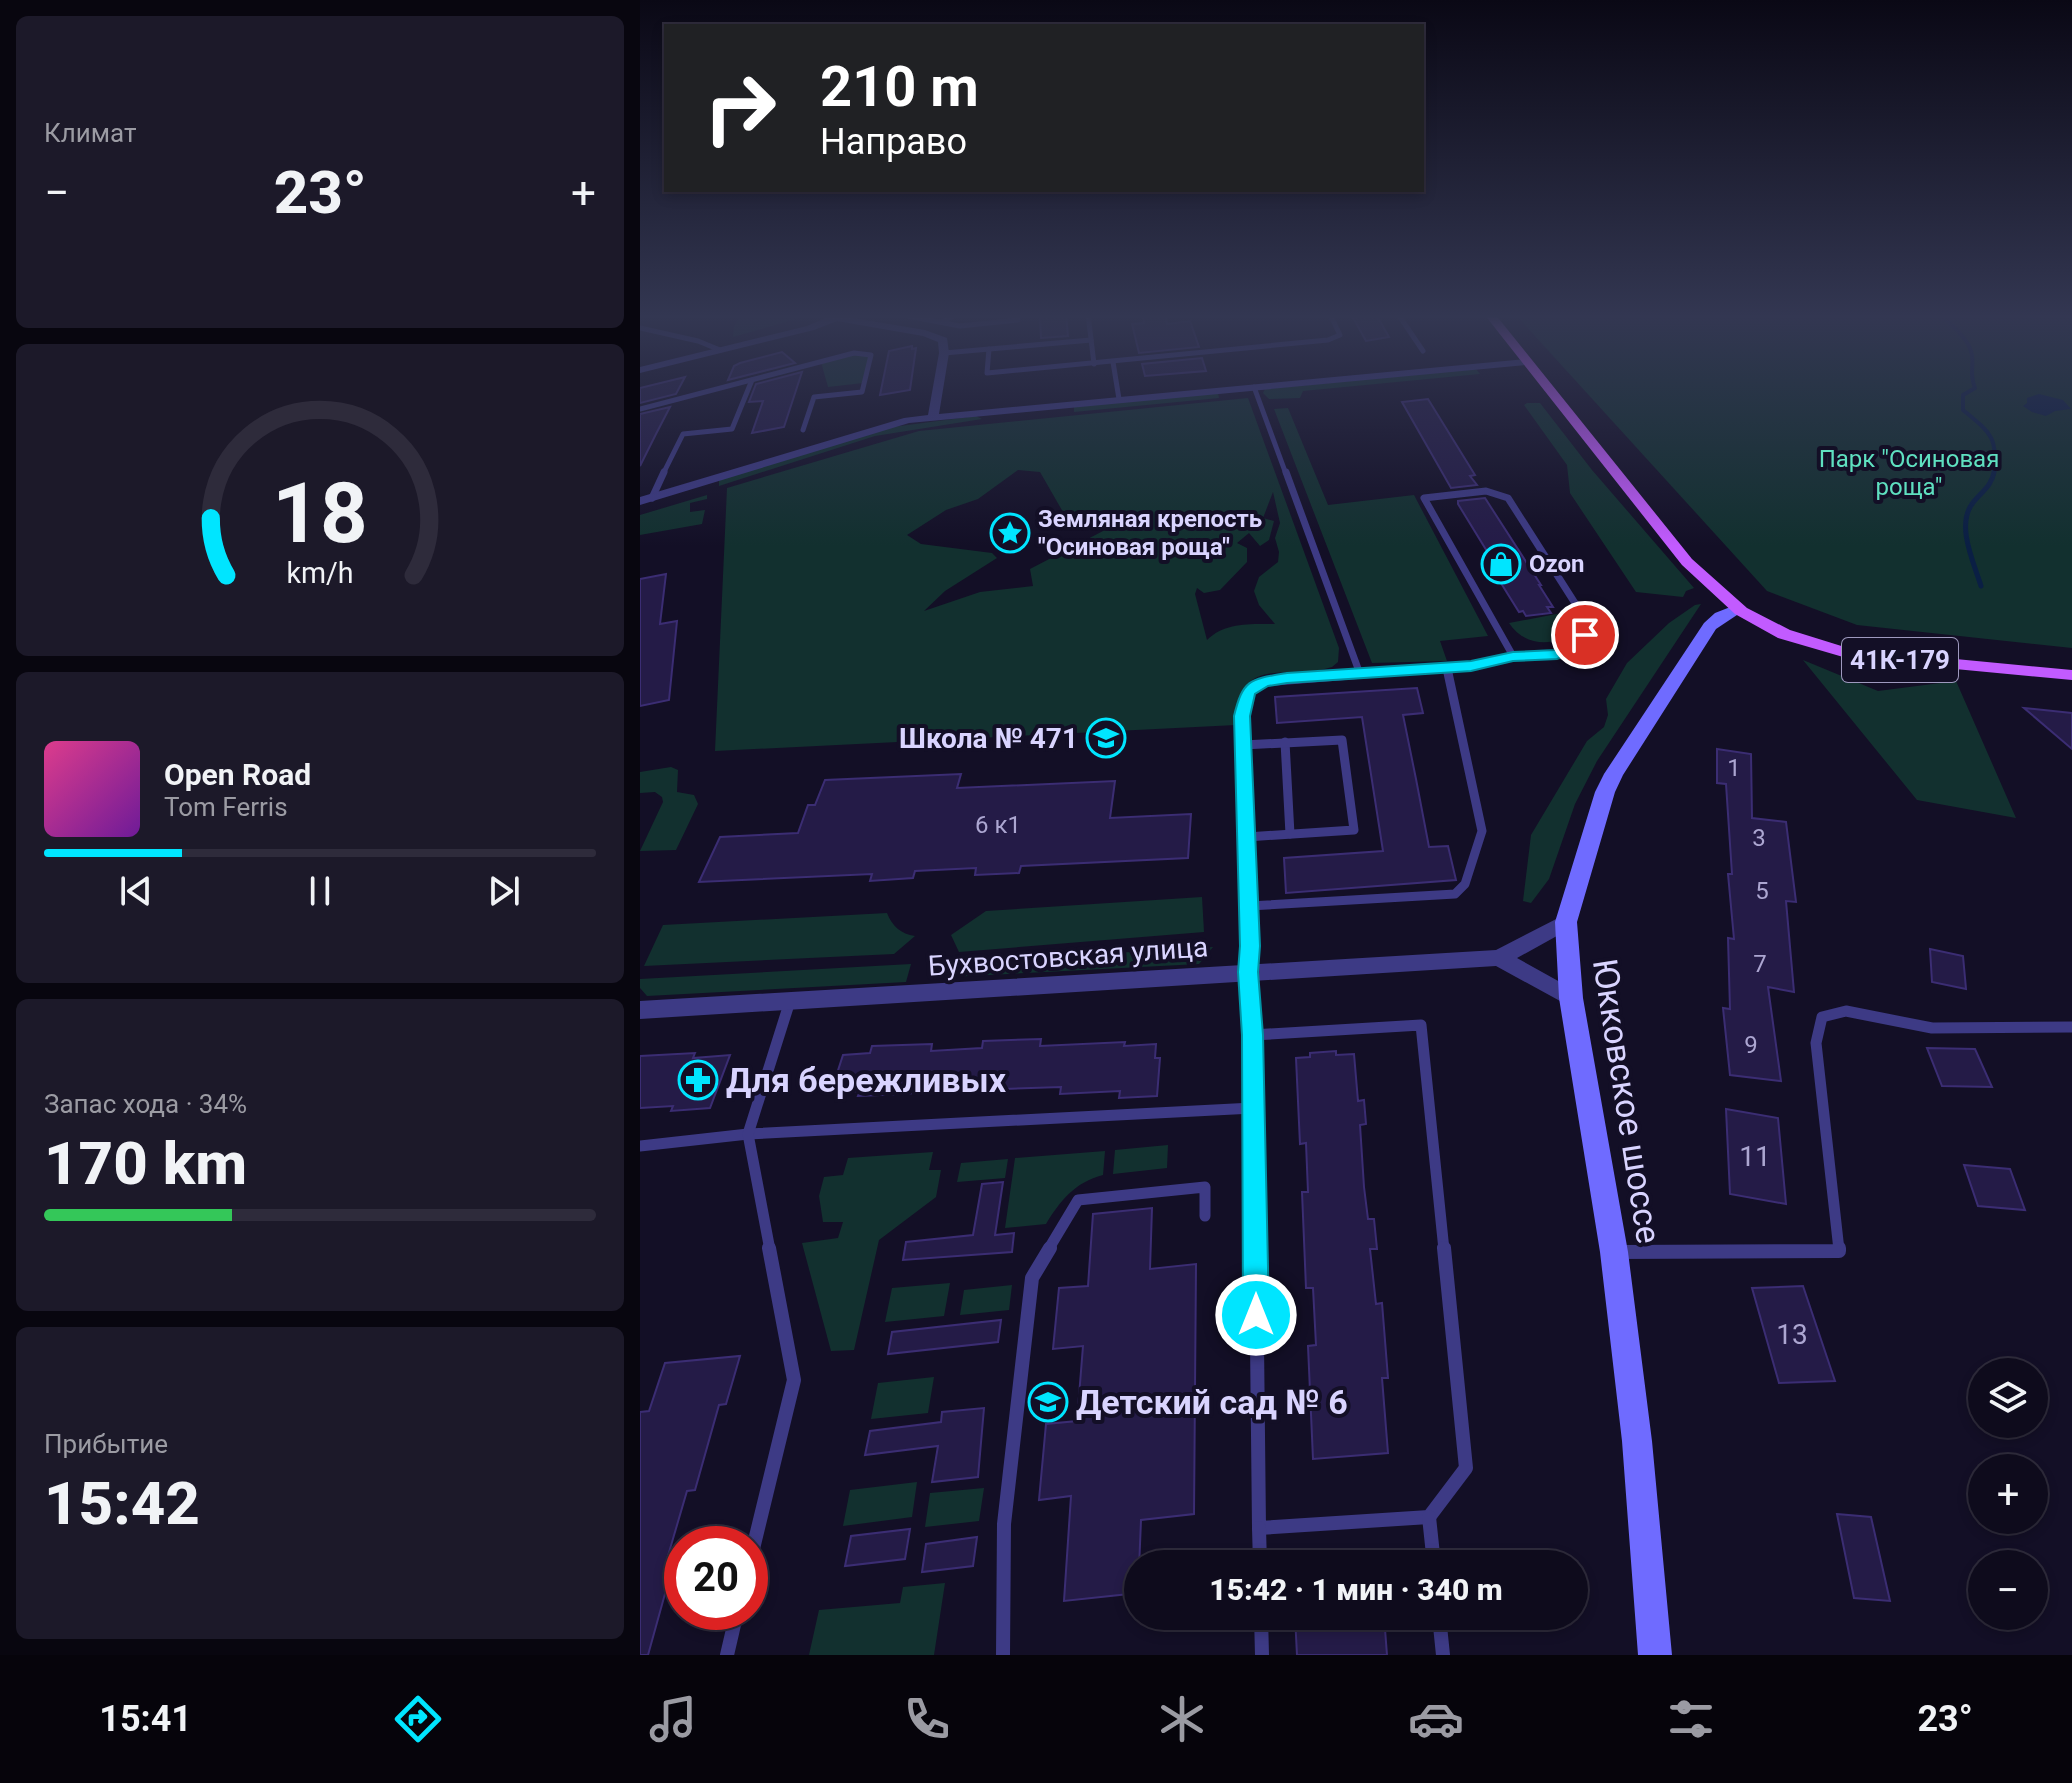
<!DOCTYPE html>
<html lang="ru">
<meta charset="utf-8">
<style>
body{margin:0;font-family:Roboto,sans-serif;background:#1c1929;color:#f1f3f6;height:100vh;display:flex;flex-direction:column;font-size:30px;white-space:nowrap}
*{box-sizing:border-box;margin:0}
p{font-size:26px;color:#9b9ba3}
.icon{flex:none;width:44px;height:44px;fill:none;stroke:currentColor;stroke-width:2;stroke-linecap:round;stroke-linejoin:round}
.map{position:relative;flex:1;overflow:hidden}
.details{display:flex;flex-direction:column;gap:16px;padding:16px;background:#08060f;width:640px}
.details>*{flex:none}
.banner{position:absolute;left:24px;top:24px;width:760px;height:168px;border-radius:0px;box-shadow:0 4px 12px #0003,0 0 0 2px #2e2b3b;background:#202124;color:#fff;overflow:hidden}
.fabs{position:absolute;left:1328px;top:1358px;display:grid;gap:16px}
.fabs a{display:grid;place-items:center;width:80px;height:80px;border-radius:50%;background:#0e0b1c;box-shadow:0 4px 12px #0003,0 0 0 2px #2e2b3b;font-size:40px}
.speed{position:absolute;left:24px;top:1526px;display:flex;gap:16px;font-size:40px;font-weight:700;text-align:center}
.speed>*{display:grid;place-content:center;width:104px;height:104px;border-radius:50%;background:#0e0b1c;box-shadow:0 4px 12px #0003,0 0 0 2px #2e2b3b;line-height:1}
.speed .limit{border:12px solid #d22;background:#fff;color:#111}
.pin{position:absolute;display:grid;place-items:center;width:68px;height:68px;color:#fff;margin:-34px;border:4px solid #fff;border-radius:50%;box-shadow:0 2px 8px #0007}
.me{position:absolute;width:88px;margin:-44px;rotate:0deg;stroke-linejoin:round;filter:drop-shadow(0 0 6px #0008)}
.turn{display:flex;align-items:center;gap:28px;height:168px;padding:0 24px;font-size:36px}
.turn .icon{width:104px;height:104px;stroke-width:2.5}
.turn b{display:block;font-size:56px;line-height:68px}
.big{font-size:60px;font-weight:800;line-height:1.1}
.details .widget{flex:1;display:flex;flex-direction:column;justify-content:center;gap:12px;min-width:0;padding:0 28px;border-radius:12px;background:#1c1929}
.details .dial{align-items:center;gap:0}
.dial svg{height:208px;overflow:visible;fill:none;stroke:#2e2b3b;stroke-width:7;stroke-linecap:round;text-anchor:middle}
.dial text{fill:#f1f3f6;stroke:none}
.song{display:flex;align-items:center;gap:24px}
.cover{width:96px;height:96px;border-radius:12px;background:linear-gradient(135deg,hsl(330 70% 55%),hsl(280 70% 35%))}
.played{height:8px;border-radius:4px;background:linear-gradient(90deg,#00e5ff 25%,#2e2b3b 25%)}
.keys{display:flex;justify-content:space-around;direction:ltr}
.heat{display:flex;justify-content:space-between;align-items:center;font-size:44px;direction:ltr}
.charge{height:12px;border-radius:6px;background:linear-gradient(90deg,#34c759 34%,#2e2b3b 0)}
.trip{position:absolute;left:484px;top:1550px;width:464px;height:80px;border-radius:40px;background:#0e0b1c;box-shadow:0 4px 12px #0003,0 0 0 2px #2e2b3b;font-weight:800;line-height:80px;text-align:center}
.menu{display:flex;height:128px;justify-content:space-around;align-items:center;background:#06040b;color:#9b9ba3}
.menu .icon{width:56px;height:56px}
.menu .selected{color:#00e5ff}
.menu b{font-size:36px;color:#f1f3f6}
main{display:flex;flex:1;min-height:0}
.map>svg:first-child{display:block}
</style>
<main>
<section class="details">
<div class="widget"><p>Климат</p>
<div class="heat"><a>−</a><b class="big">23°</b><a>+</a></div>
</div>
<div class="widget dial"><svg viewBox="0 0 100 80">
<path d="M14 69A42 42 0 1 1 86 69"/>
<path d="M14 69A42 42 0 0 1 8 47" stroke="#00e5ff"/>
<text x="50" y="56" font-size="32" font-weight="700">18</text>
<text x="50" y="72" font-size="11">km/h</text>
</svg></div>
<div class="widget">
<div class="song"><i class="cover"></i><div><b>Open Road</b><p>Tom Ferris</p></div></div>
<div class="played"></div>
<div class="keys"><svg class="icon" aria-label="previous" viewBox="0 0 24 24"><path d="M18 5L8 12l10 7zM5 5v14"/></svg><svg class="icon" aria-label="pause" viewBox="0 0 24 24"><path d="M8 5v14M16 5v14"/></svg><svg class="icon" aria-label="next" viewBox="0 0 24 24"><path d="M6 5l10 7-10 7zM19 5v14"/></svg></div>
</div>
<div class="widget"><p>Запас хода · 34%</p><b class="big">170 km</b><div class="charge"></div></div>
<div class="widget"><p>Прибытие</p><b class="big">15:42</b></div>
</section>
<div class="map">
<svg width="1432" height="1655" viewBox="0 0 1432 1655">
<rect width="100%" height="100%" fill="#130f26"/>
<g fill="#12302f" fill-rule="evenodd">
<path d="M101,314H175L93,337L94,326Z"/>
<path d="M875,314H1432V648L1217,625L1127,591Z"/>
<path d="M214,353L231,355L223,383L188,387L181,362Z"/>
<path d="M836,369L840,374L663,391L660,398L629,399L623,393L625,389Z"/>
<path d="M578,393L579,398L434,412V407Z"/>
<path d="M608,398L699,648L698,662L692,667C644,682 599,651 596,725L75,751L87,488L279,431ZM378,470L400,472L423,512L454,518H488L390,569L393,586L340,592L284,611L305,591L357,558L352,553L281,544L267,535L306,510L338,499ZM633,492L640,523L635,538L639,552L638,562L619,577L614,591L619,605L635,624C611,624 585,622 567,640L555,594L557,588L564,593L580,590L607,562V548L597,543L609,533L620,546L629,540L634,521L623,518Z"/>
<path d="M887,403H900L952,470L1054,588L1046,591L1043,597L996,592L930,493L927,465L884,405Z"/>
<path d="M648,408L688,505L774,495L848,636L800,641L807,661L732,663L634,409Z"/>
<path d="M336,416L342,419L235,436L79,486V480L245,428Z"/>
<path d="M67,495V499L50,503V512L65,510L62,524L0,535V515Z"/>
<path d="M1061,604L957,761L935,804L909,879L891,903L883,901L891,835L947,741L964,727L968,715L966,699L987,663L1029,623L1055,605Z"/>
<path d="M932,611L937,621L936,627C918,649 884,647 869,623Z"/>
<path d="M1163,660L1238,691L1316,681L1376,818L1277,800Z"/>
<path d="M31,767L38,770L37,792L54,795L58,804L36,850L0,851L23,802L22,797L15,792L0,793V772Z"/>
<path d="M562,897L564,932L319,952L311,935L346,911Z"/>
<path d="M247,913C252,926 261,934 275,936L254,954L4,966L23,925Z"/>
<path d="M573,947L559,964L292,978L295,964Z"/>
<path d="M271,964L266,982L7,996L0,988V979Z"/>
<path d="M528,1145L527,1168L473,1174L475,1150Z"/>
<path d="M465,1151L463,1175C435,1182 420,1201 406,1224L365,1228L375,1158Z"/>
<path d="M293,1152L289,1170H301L296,1197L239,1240L214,1350L191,1351L162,1243L198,1238L203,1222H183L179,1196L184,1177L203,1175L208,1158Z"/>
<path d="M368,1159L365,1178L317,1182L321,1163Z"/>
<path d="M310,1283L304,1316L245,1322L252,1288Z"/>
<path d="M372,1285L369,1310L320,1315L324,1290Z"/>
<path d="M294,1377L288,1413L231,1419L238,1383Z"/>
<path d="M277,1482L272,1517L203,1526L210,1490Z"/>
<path d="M344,1488L339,1521L285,1527L290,1493Z"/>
<path d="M305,1583L294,1655H169L179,1610L260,1603L263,1587Z"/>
</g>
<path fill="#0a1f44" d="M1399,394L1423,400L1431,409L1415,411L1406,416L1392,412L1383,406L1387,403V398Z"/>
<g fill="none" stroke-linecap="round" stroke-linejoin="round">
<path stroke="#0a1f44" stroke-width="4" d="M1305,314L1304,318C1314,327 1330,341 1332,355C1334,369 1329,373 1335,388L1323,395V410C1351,433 1358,437 1354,474"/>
<path stroke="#0a1f44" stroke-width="5" d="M1341,586C1334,563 1316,526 1332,504C1340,493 1352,486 1354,472"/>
</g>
<g fill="#241b47" stroke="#3b2d73" stroke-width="2">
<path d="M400,314H426L428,336L401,338Z"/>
<path d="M711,314H736L749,337L726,341Z"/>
<path d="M525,315L527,324L550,321L559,347L499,353L492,324L504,323L503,317Z"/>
<path d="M272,346V349L276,348L270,390L240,395L249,351Z"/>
<path d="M142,352L155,363L88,380L94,366L100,363Z"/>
<path d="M562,358L566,371L505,376L502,364Z"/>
<path d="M162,372L144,427L112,433L123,401L109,402L116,384Z"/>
<path d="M45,377L36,394L0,403V388Z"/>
<path d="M788,399L835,475L830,476L837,485L811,488L762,402Z"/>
<path d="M30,407L16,434L0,466V414Z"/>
<path d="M845,498L901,585H899L913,607H907L911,613L886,616L883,611L879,612L859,580L864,579L818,504V501Z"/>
<path d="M26,574L20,624L37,621L29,700L0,706V579Z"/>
<path d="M777,688L783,713L763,715L776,779L789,847L808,846L816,880L646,893L644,858L743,851L722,717L637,723L635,697Z"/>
<path d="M1384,708L1432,713V749Z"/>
<path d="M1077,749L1111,754L1112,818L1146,822L1156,902L1146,901L1154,992L1128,987L1141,1081L1090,1075L1083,1008L1090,1009L1088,938L1094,939L1088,874H1092L1086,784L1077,783Z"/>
<path d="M321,774L317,788L475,781L470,818L551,814L548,858L381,866L379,873L335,875L336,868L275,871L273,878L230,881L232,874L59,882L80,837L158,833L168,805H175L185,780Z"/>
<path d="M1290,949L1323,956L1326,989L1292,982Z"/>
<path d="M401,1039L400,1046L485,1042L484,1046L516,1044L515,1058H520L517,1096L479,1098L480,1091L420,1094L421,1087L334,1090L335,1086L276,1088L275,1093L240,1095L218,1096L220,1091L191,1092L203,1055L230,1053L232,1046L292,1044L291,1051L342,1048L343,1041Z"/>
<path d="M1287,1048L1335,1049L1352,1087L1302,1086Z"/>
<path d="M696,1051V1055L714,1054L718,1101L724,1100L726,1124L720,1125L724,1187L728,1219H734L737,1249H730L736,1304L742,1303L748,1378H742L748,1453L673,1459L668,1346L676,1345L673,1288H666L662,1192H668L666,1143L660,1144L656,1058L670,1057V1053Z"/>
<path d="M55,1053L53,1058L90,1055L70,1108L31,1111L33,1106L0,1108V1056Z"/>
<path d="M1086,1109L1138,1118L1146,1204L1090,1194Z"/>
<path d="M1324,1165L1370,1169L1385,1210L1338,1206Z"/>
<path d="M363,1182L355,1235L374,1233L372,1252L263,1260L266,1242L333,1235L342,1184Z"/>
<path d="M512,1208L510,1269L556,1264L554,1514L501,1520L498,1593L424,1601L431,1496L399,1500L406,1424L437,1421L443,1346L413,1349L419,1288L448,1286L453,1214Z"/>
<path d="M1163,1286L1195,1381L1139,1383L1112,1288Z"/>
<path d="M361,1320L358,1342L248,1354L252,1332Z"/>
<path d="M100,1356L86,1404L79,1405L55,1490L47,1491L25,1566L33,1565L8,1655H0V1412L9,1411L25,1363Z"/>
<path d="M344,1408L338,1477L292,1482L298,1446L225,1455L230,1431L301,1422L302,1412Z"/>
<path d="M1197,1514L1231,1517L1250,1601L1214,1598Z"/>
<path d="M270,1529L265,1559L205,1566L211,1536Z"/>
<path d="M337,1537L333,1566L282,1572L286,1544Z"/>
<path d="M655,1616H744L747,1655H657Z"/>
</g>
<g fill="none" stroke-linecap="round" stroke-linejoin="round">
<g stroke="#3d3a85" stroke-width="5">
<path d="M257,314L320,326L378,320V314"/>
<path d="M448,314L454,364"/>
<path d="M758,314L783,351"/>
<path d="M301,322L318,314"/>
<path d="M0,328L58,341L80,350"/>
<path d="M349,349L347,373L688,340L700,335L690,314"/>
<path d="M304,353L451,340"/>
<path d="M473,362L479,399"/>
<path d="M614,387L646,474"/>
<path d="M0,409L214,353L231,355L222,392L174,397L163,430"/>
<path d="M23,474L43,434L92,429L112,380"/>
</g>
<g stroke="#3d3a85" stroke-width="7">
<path d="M646,472L720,674"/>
<path d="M846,491L868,498L947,622C937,658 905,656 873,656L784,498Z"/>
<path d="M12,498L24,472"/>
<path d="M807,668L809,675"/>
<path d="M710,675L831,666L873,656"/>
</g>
<g stroke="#3d3a85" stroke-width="9">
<path d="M645,742L650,834"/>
<path d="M603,745L702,740L714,830L607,837"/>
<path d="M609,906L815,894L825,884L842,831L808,673"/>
<path d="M609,929L602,707L608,692L624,682L736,673"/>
</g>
<g stroke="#3d3a85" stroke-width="11">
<path d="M609,927L608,972L613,1035"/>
<path d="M613,1035L616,1250"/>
<path d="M613,1035L781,1025L804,1250"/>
<path d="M0,1146L108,1134L613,1108"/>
<path d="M130,1250L108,1134L150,1001"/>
<path d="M408,1250L438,1200L565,1187V1216"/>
<path d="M1199,1250L1176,1043L1182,1017L1206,1011L1292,1028L1432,1027"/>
</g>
<g stroke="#3d3a85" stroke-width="14">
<path d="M616,1248L619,1528L789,1517L826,1468L804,1248"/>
<path d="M978,1252L1199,1251V1248"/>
<path d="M789,1517L794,1564"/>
<path d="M619,1528L620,1564"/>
<path d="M110,1561L154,1380L129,1248"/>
<path d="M621,1616L622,1655"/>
<path d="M799,1616L803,1655"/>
<path d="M87,1655L97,1612"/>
<path d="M363,1655L364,1524L392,1278L410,1248"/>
</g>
<g fill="#3d3a85" fill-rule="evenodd">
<path d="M195,314H210L207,317L285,330L307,338L309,353L299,414L887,359L892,362L887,365L269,423L0,505V497L264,418L288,415L299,353L298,342L283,336L197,321L174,330L0,373V367L167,326Z"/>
<path d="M926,914L933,917L936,922L933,927L877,958L938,992L941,998L938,1004L931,1007L856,966L0,1019V1001L856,950Z"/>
</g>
<path fill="#6f6bff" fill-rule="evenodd" d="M1098,604L1106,609L1076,629L983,775L975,792L937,922L943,998L988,1252L1012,1441L1032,1655H998L982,1441L960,1252L919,998L915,922L955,792L964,774L1064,623L1075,613Z"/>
<path fill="#c25bff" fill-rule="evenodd" d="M844,314H855L1052,559L1107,608L1150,630L1211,649L1432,670V680L1210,659L1138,638L1095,614L1042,565Z"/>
</g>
<linearGradient id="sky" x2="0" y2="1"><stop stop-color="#0a0815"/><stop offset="0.58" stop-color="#333752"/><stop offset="1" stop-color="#333752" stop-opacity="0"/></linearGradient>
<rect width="1432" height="546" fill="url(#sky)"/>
<path fill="#00e5ff" stroke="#0095a6" stroke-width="2" d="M945,631L953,635L943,649L917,659L873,661L831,671L647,683L628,686L615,694L610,716L620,946L618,972L623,1035L629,1315L625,1324L616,1328L607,1324L603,1315L602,1035L598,972L600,946L594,716C603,679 610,679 647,673L831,661L873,652L915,650L932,643L940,632Z"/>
<defs>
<symbol id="sight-ring" viewBox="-11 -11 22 22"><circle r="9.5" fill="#130f26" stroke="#00e5ff" stroke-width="1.5"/><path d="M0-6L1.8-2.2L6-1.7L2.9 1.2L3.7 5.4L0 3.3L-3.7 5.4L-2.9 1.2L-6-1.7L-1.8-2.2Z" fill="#00e5ff"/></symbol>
<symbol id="shop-ring" viewBox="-11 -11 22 22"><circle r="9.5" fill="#130f26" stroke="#00e5ff" stroke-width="1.5"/><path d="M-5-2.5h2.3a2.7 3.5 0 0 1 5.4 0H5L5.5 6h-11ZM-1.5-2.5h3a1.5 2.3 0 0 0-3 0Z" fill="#00e5ff"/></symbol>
<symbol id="school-ring" viewBox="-11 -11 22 22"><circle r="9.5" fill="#130f26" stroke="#00e5ff" stroke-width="1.5"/><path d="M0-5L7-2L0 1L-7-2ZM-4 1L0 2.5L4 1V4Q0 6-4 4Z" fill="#00e5ff"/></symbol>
<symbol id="pharmacy-ring" viewBox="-11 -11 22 22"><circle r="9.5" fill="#130f26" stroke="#00e5ff" stroke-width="1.5"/><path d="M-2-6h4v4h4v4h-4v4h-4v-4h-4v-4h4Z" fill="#00e5ff"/></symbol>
</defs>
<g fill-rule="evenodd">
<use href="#sight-ring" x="348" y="511" width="44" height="44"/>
<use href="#shop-ring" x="839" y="542" width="44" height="44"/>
<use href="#school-ring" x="444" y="716" width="44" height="44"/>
<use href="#pharmacy-ring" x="36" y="1058" width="44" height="44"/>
<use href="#school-ring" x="386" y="1380" width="44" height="44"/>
</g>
<g text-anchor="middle" stroke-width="8" stroke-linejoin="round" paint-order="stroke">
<g font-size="24" fill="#5fe0c0" stroke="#130f26">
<text x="1269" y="467">Парк "Осиновая<tspan x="1269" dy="28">роща"</tspan></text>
</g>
<g font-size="24" font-weight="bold" fill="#d9d4ff" stroke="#130f26" text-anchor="start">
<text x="398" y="527">Земляная крепость<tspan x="398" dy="28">"Осиновая роща"</tspan></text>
<text x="889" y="572">Ozon</text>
</g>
<g font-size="24" fill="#aca6d1">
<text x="1094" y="776">1</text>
<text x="358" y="833">6 к1</text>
<text x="1119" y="846">3</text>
<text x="1122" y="899">5</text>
<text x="1120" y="972">7</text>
<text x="1111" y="1053">9</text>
</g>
<rect fill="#130f26" stroke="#9e99be" stroke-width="2" x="1202" y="638" width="116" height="44" rx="6"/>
<g font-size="26" font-weight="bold" fill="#d9d4ff">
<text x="1260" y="669">41К-179</text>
</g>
<g font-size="28" font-weight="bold" fill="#d9d4ff" stroke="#130f26" text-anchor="end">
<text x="438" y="748">Школа № 471</text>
</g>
<g font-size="28" fill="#d9d4ff" stroke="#130f26">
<text transform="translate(428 956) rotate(-4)" y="10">Бухвостовская улица</text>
</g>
<g font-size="28" fill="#aca6d1">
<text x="1115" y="1166">11</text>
<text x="1152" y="1344">13</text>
</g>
<g font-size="34" font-weight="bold" fill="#d9d4ff" stroke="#130f26" text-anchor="start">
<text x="86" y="1092">Для бережливых</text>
<text x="436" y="1414">Детский сад № 6</text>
</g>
<g font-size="34" fill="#d9d4ff" stroke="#130f26">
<text transform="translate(987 1101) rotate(81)" y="12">Юкковское шоссе</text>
</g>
</g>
</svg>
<div class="fabs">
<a><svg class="icon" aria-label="layers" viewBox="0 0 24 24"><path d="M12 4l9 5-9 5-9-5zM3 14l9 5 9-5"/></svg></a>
<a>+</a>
<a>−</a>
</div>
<div class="speed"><div class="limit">20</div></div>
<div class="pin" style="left:945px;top:635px;background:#d93025"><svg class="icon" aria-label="arrive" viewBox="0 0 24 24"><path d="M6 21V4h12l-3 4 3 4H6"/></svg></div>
<svg class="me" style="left:616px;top:1315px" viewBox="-20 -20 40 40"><circle r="17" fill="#00e5ff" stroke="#fff" stroke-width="3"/><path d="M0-11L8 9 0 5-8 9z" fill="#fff"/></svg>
<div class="trip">15:42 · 1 мин · 340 m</div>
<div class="banner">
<div class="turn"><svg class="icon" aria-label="right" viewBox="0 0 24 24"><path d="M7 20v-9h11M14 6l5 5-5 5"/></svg><div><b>210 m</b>Направо</div></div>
</div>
</div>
</main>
<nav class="menu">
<b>15:41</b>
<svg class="icon selected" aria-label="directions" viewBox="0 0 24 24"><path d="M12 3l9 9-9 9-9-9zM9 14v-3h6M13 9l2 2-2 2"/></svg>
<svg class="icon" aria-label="music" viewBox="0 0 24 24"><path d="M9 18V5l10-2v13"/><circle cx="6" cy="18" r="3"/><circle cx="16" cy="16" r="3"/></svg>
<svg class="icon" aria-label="phone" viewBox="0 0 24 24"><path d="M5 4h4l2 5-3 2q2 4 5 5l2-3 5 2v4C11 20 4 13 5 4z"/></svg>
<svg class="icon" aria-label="climate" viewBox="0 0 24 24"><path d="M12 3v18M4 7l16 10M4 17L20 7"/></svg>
<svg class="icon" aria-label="car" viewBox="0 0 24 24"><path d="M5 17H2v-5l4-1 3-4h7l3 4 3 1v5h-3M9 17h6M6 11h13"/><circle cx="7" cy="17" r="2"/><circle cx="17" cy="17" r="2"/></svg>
<svg class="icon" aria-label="filters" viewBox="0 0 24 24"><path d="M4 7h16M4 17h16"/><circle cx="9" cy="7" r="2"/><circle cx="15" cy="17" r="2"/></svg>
<b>23°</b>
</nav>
